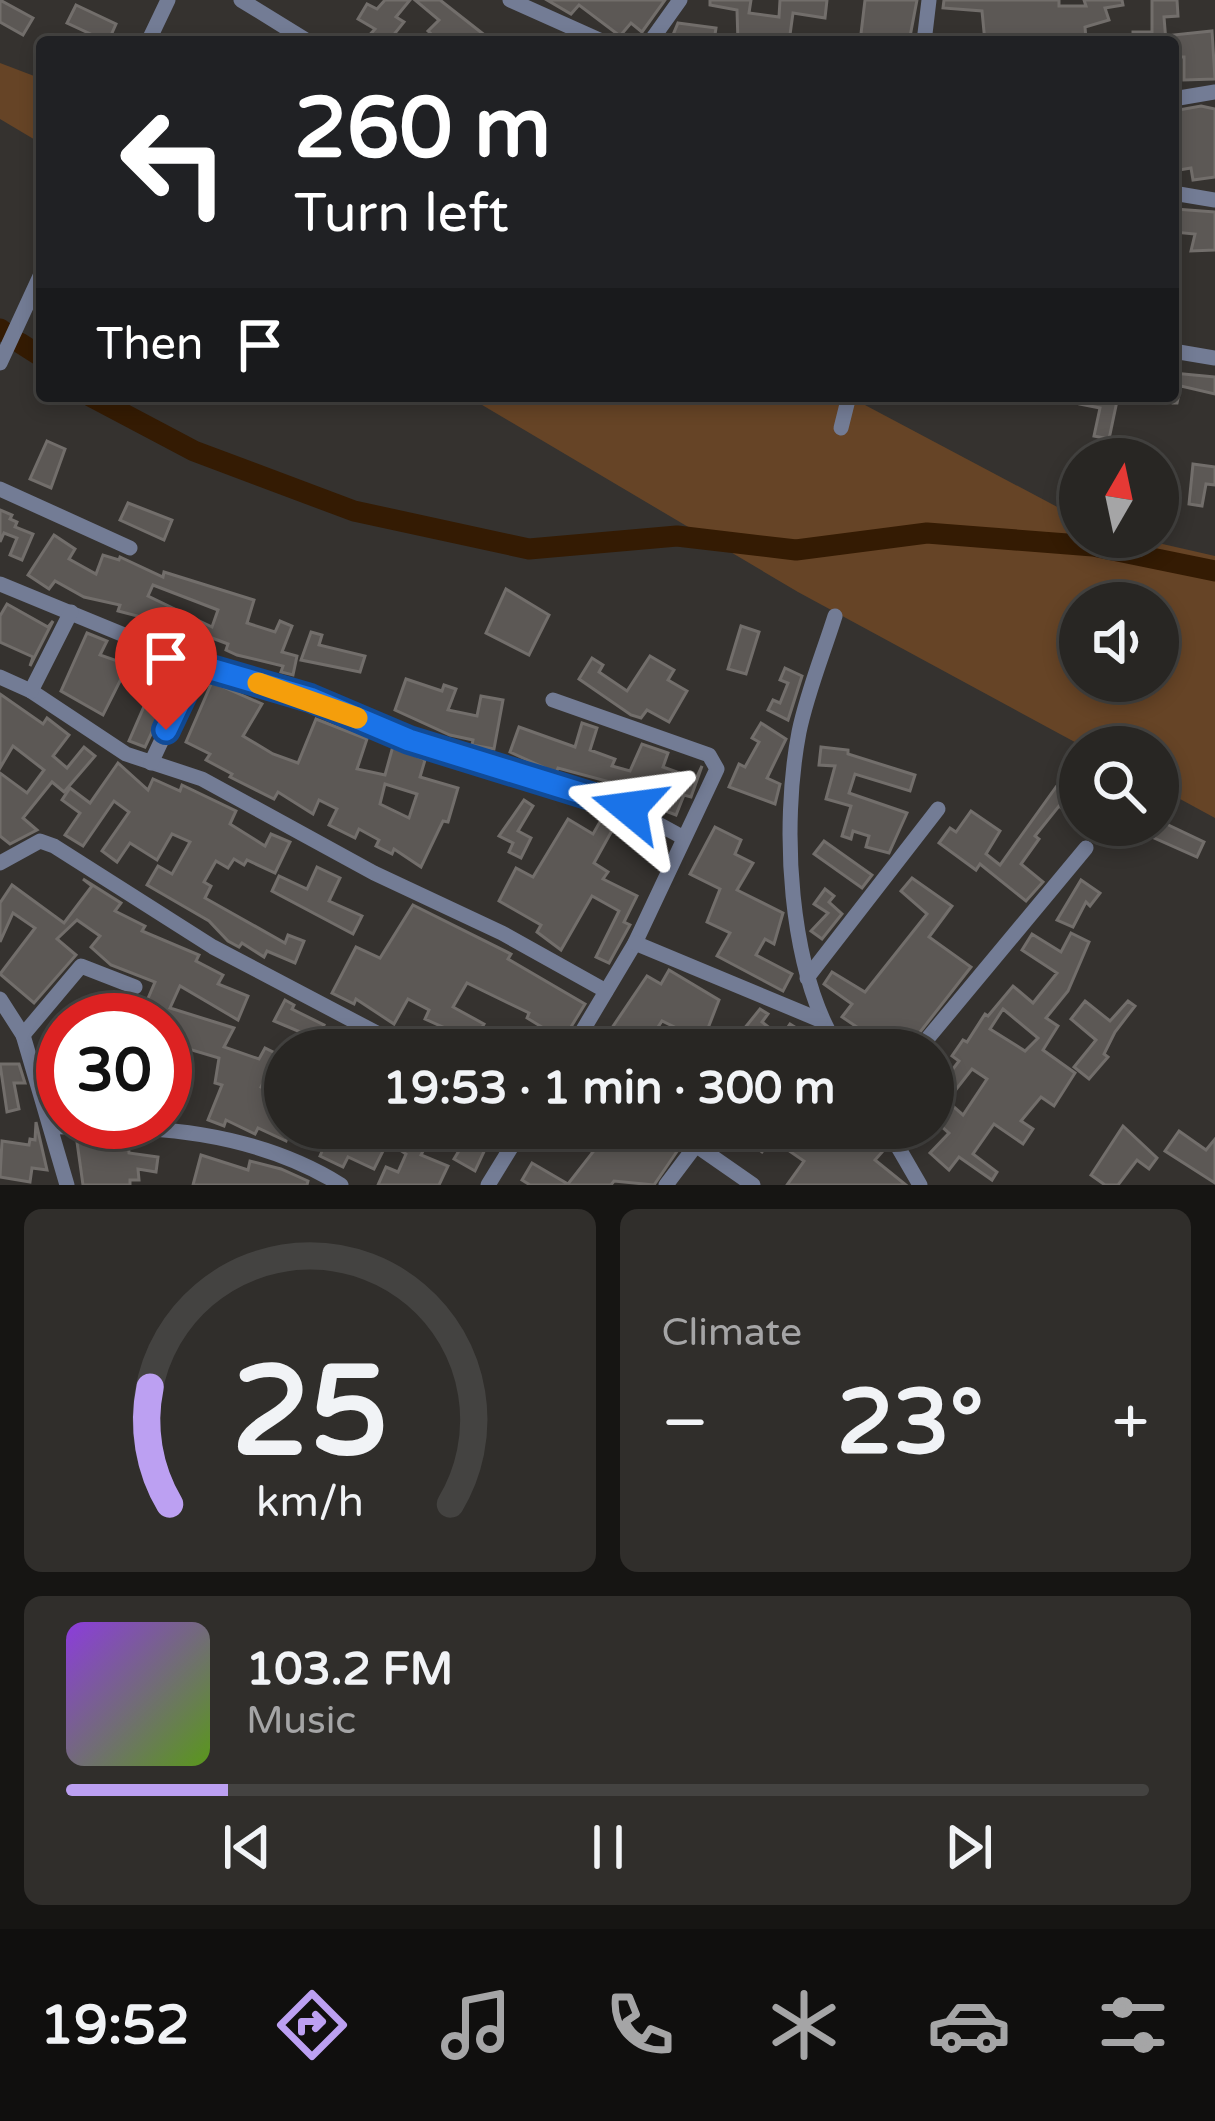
<!DOCTYPE html>
<meta charset="utf-8">
<style>
body{margin:0;font-family:"Varela Round",sans-serif;background:#302e2b;color:#f1f3f6;height:100vh;display:flex;flex-direction:column;font-size:45px;white-space:nowrap}
*{box-sizing:border-box;margin:0}
p{font-size:39px;color:#a5a5a6}
.icon{flex:none;width:66px;height:66px;fill:none;stroke:currentColor;stroke-width:2;stroke-linecap:round;stroke-linejoin:round}
.map{position:relative;height:1185px;overflow:hidden}
.sheet{display:flex;flex-direction:column;gap:24px;padding:24px;background:#161513;flex:1}
.sheet>*{flex:none}
.guide{position:absolute;left:36px;top:36px;width:1143px;height:366px;border-radius:12px;box-shadow:0 6px 18px #0003,0 0 0 3px #444341;background:#202124;color:#fff;overflow:hidden}
.needle{width:78px;rotate:9deg}
.tools{position:absolute;left:1059px;top:438px;display:grid;gap:24px}
.tools a{display:grid;place-items:center;width:120px;height:120px;border-radius:50%;background:#282623;box-shadow:0 6px 18px #0003,0 0 0 3px #444341;font-size:60px}
.speed{position:absolute;left:36px;top:993px;display:flex;gap:24px;font-size:60px;font-weight:700;text-align:center}
.speed>*{display:grid;place-content:center;width:156px;height:156px;border-radius:50%;background:#282623;box-shadow:0 6px 18px #0003,0 0 0 3px #444341;line-height:1}
.speed .limit{border:18px solid #d22;background:#fff;color:#111}
.pin{position:absolute;display:grid;place-items:center;width:102px;height:102px;color:#fff;margin:-123px -51px;border-radius:50% 50% 50% 0;rotate:-45deg;box-shadow:0 0 12px #0007}
.pin .icon{rotate:45deg}
.me{position:absolute;width:132px;margin:-66px;rotate:286deg;stroke-linejoin:round;filter:drop-shadow(0 0 9px #0008)}
.turn{display:flex;align-items:center;gap:42px;height:252px;padding:0 60px;font-size:54px}
.turn .icon{width:156px;height:156px;stroke-width:2.5}
.turn b{display:block;font-size:84px;line-height:102px}
.then{display:flex;align-items:center;height:114px;padding:0 60px;background:#0003;gap:24px;font-size:45px}
.big{font-size:90px;font-weight:700;line-height:1.1}
.sheet .tile{flex:1;display:flex;flex-direction:column;justify-content:center;gap:18px;min-width:0;padding:0 42px;border-radius:18px;background:#302e2b}
.sheet .dial{align-items:center;gap:0}
.dial svg{height:312px;overflow:visible;fill:none;stroke:#444341;stroke-width:7;stroke-linecap:round;text-anchor:middle}
.dial text{fill:#f1f3f6;stroke:none}
.song{display:flex;align-items:center;gap:36px}
.cover{width:144px;height:144px;border-radius:18px;background:linear-gradient(135deg,hsl(270 70% 55%),hsl(90 70% 35%))}
.played{height:12px;border-radius:6px;background:linear-gradient(90deg,#bca0f2 15%,#444341 15%)}
.keys{display:flex;justify-content:space-around;direction:ltr}
.heat{display:flex;justify-content:space-between;align-items:center;font-size:66px;direction:ltr}
.sheet .tiles{flex:1;display:grid;gap:24px;grid-template-columns:1fr 1fr}
.tile:last-child{grid-column:span 2}
.trip{position:absolute;left:264px;top:1029px;width:690px;height:120px;border-radius:60px;background:#282623;box-shadow:0 6px 18px #0003,0 0 0 3px #444341;font-weight:700;line-height:120px;text-align:center}
.tabs{display:flex;height:192px;justify-content:space-around;align-items:center;background:#100f0e;color:#a5a5a6}
.tabs .icon{width:84px;height:84px}
.tabs .active{color:#bca0f2}
.tabs b{font-size:54px;color:#f1f3f6}
.map>svg:first-child{display:block}
</style>
<div class="map">
<svg width="1215" height="1185" viewBox="0 0 1215 1185">
<rect width="100%" height="100%" fill="#35322f"/>
<g fill="#664426" fill-rule="evenodd">
<path d="M0,63L42,79V144L0,119Z"/>
<path d="M467,396H848L1080,519V537H1132L1215,556V818L1158,787V747H1084L798,592ZM1080,603H1158V681H1080Z"/>
</g>
<g fill="none" stroke-linecap="round" stroke-linejoin="round">
<g stroke="#341b03" stroke-width="21">
<path d="M0,329L4,332"/>
<path d="M20,343L42,357"/>
<path d="M90,396L194,451L354,511L529,549L677,536L796,550L927,533L1093,546L1215,571"/>
</g>
</g>
<g fill="#5c5855" stroke="#726e6b" stroke-width="3" fill-rule="evenodd">
<path d="M0,0L33,18L23,35L0,22Z"/>
<path d="M385,0H410L396,17L404,22L388,42H363L375,29L358,19L367,4L377,9Z"/>
<path d="M415,0H440L487,37L482,42H440L428,31L439,20Z"/>
<path d="M547,0H665L642,32L631,23L620,36L579,5L571,14Z"/>
<path d="M710,0H751L749,13L779,17L780,0H827L825,18L793,13L789,42H738L737,10L710,5Z"/>
<path d="M865,0H917L909,42H860Z"/>
<path d="M944,0H1059V6H1086L1084,0H1122L1123,5L1105,8L1109,20L1085,27L1086,39L985,42L982,11L943,8Z"/>
<path d="M1152,0H1177L1178,16L1164,17L1166,42H1133V32H1152Z"/>
<path d="M76,5L116,24L108,42L67,23Z"/>
<path d="M678,23L716,28L714,41L670,42Z"/>
<path d="M1212,31L1215,79L1184,80V57H1173V35Z"/>
<path d="M1201,106L1215,109V177L1193,180L1191,168L1173,171V111Z"/>
<path d="M1175,209L1215,212V250L1191,251L1195,234L1173,232Z"/>
<path d="M1173,373L1215,377V394L1181,386L1177,403H1173Z"/>
<path d="M1082,396L1117,401L1109,439L1094,436L1100,408L1080,404Z"/>
<path d="M47,441L65,449L51,488L30,479Z"/>
<path d="M1193,464L1215,467V485L1206,484L1202,506L1189,504Z"/>
<path d="M128,503L172,520L164,540L120,520Z"/>
<path d="M0,510L12,515L10,519L17,522L15,527L33,534L22,560L10,555L17,538L4,533L0,542Z"/>
<path d="M54,535L75,549L69,559L96,574L103,555L119,560L120,557L163,577L164,572L254,600L247,623L275,632L280,621L292,626L282,652L297,656L293,675L281,672L283,666L237,655L226,650L228,644L204,635L200,643L175,631L172,641L166,639L146,631L149,619L118,611L120,605L84,597L55,581L49,589L28,575ZM153,585L218,610L212,627L148,596Z"/>
<path d="M506,589L549,615L529,655L486,633Z"/>
<path d="M7,604L48,627L53,621L30,666L33,657L0,642V616Z"/>
<path d="M741,626L759,632L746,674L728,669Z"/>
<path d="M311,632L322,635L319,645L365,656L360,672L301,660Z"/>
<path d="M87,633L107,641L100,655L137,668L140,662L177,679L145,747L129,741L152,688L123,675L103,715L61,691Z"/>
<path d="M650,656L674,670L668,680L687,691L669,722L647,710L641,718L631,715L579,679L592,658L603,665L599,672L627,691Z"/>
<path d="M785,668L802,676L788,720L768,710L773,700L780,703L788,683L780,680Z"/>
<path d="M406,679L442,691L444,685L456,689L448,710L477,716L481,696L503,700L494,749L472,745L473,740L450,735L395,710Z"/>
<path d="M212,682L262,704L243,736L273,754L298,763L316,719L367,739L357,769L385,775L393,746L425,760L420,777L458,788L448,822L443,821L421,867L394,849L392,854L376,846L379,840L359,829L355,838L329,825L337,809L319,800L313,814L278,792L274,799L230,777L232,774L206,760L210,754L186,742ZM385,784L417,794L409,818L380,804Z"/>
<path d="M0,694L43,724L47,718L69,735L53,756L67,768L84,747L95,756L64,792L52,782L23,818L37,830L10,844L0,836V773L27,793L44,770L13,746L0,768Z"/>
<path d="M582,723L597,728L590,750L615,759L612,766L630,771L642,744L668,753L663,767L696,779L702,766L691,797L684,795L676,815L608,789L610,782L558,768L556,773L510,752L519,727L575,747Z"/>
<path d="M761,723L786,739L767,778L780,784L775,804L729,787L739,764L745,767L759,742L752,738Z"/>
<path d="M821,747L848,750V754L915,775L910,791L855,774L849,793L907,813L889,853L866,847L869,836L853,831L851,839L842,836L851,806L826,799L835,766L819,765Z"/>
<path d="M118,763L148,790L153,779L180,791L182,785L236,811L230,824L265,846L271,834L290,842L275,873L247,860L244,865L234,859L228,868L216,861L204,882L211,886L205,898L285,943L288,935L304,941L295,963L267,951L264,957L242,943L239,947L228,941L209,921L147,885L158,866L172,874L190,842L172,834L157,860L130,843L117,862L102,851L129,812L114,801L83,846L65,835L80,813L62,800L70,788L90,803Z"/>
<path d="M1056,787L1080,805V822L1059,806L1035,836L1039,839L1021,864L1043,882L1026,901L980,864L976,870L939,843L950,828L956,832L971,811L1000,831L986,854L1000,865Z"/>
<path d="M524,800L533,806L518,831L531,838L521,858L509,852L513,843L499,836Z"/>
<path d="M605,813L619,818L594,863L608,872L603,879L637,896L624,922L630,925L609,963L596,957L619,911L592,896L561,950L537,932L541,925L499,901L516,868L533,877L568,819L593,834Z"/>
<path d="M1160,821L1204,842L1197,857L1152,837Z"/>
<path d="M715,827L741,840L735,854L753,863L737,890L783,913L774,944L765,939L756,955L792,974L783,991L717,956L730,933L707,922L720,889L690,874Z"/>
<path d="M824,841L872,875L862,888L814,854Z"/>
<path d="M317,867L340,878L329,901L362,916L353,934L272,891L279,876L307,889Z"/>
<path d="M912,878L952,906L929,937L971,967L906,1050H891L842,1017L852,1004L824,984L832,972L865,992L927,914L901,891Z"/>
<path d="M83,879L121,903L115,911L145,926L142,931L199,955L196,961L223,975L218,984L248,996L238,1020L180,986L170,1008L234,1028L224,1047L259,1059L265,1048L277,1054L261,1087L278,1095L285,1079V1128H362L360,1133L386,1145L374,1169L348,1157L343,1167L320,1156L323,1149L288,1135L286,1141L258,1128L255,1134L226,1120L224,1126L208,1120L222,1085L215,1083L219,1058L165,1042L172,1020H110L118,994L146,1003L155,982L111,965L91,947L100,936L77,920L57,939L76,955L34,1003L0,974L35,928L13,913L0,942V903L12,885L64,923L92,886Z"/>
<path d="M1081,880L1100,893L1090,906L1086,902L1073,927L1057,920Z"/>
<path d="M825,889L834,896L829,902L842,914L822,939L811,931L828,913L814,904Z"/>
<path d="M413,905L511,954L508,959L585,1004L563,1040L527,1018L529,1013L467,983L453,1007L484,1024L469,1050L451,1042L456,1033L425,1019L429,1010L408,999L394,1024L356,999L354,1004L332,993L356,947L380,958Z"/>
<path d="M1071,933L1089,942L1068,991L1046,1018L1058,1026L1043,1050L1075,1073L1054,1106L1041,1097L1021,1121L1033,1129L1023,1144L994,1124L973,1154L997,1172L992,1180L959,1157L949,1170L930,1153L949,1133L933,1119V1082L940,1086L959,1061L952,1056L963,1040L967,1042L985,1014L988,1016L1013,986L1033,1003L1057,973L1022,950L1032,934L1061,952ZM1003,1009L1038,1038L1025,1051L990,1029ZM972,1069L987,1079L963,1115L947,1101Z"/>
<path d="M669,970L719,1000L703,1041L662,1021L643,1050H610L601,1044L647,976L661,984Z"/>
<path d="M285,1000L294,1005L292,1009L324,1025L317,1039L274,1021Z"/>
<path d="M1085,1001L1110,1021L1128,1001L1135,1006L1115,1032L1104,1054L1108,1057L1089,1079L1074,1067L1096,1040L1071,1019Z"/>
<path d="M760,1009L768,1014L762,1022L781,1037L790,1024L801,1031L788,1050H727Z"/>
<path d="M0,1064H19L25,1083H14L19,1109L7,1112Z"/>
<path d="M36,1122L47,1170L32,1168L30,1182L0,1177L2,1141L29,1145L30,1139L35,1140Z"/>
<path d="M1123,1126L1157,1158L1149,1169L1137,1160L1118,1185H1105L1091,1175Z"/>
<path d="M400,1128H495L475,1171L454,1159L463,1144L434,1129L421,1155L448,1166L439,1185H378L386,1167L398,1172L406,1154L391,1144Z"/>
<path d="M553,1128L583,1133L585,1128H604L623,1139L630,1128H693L654,1185L614,1181L611,1185H530L522,1180L532,1163L568,1184L593,1152Z"/>
<path d="M731,1128H862L859,1133L883,1151L875,1160L906,1185H787L804,1161L772,1139L762,1152L748,1141L742,1148L725,1135Z"/>
<path d="M1179,1131L1206,1150L1215,1139V1183L1165,1151Z"/>
<path d="M114,1139L128,1140L129,1153L158,1157L156,1172L138,1169L139,1180H130V1185H83L77,1142Z"/>
<path d="M201,1155L248,1170L250,1161L281,1169L308,1181L307,1185H193Z"/>
</g>
<g fill="none" stroke-linecap="round" stroke-linejoin="round">
<g stroke="#737c95" stroke-width="15">
<path d="M241,0L309,42"/>
<path d="M510,0L604,42"/>
<path d="M148,42L168,0"/>
<path d="M650,42L680,0"/>
<path d="M924,42L929,0"/>
<path d="M1173,99L1215,92"/>
<path d="M1173,193L1215,200"/>
<path d="M1173,351L1215,358"/>
<path d="M0,363L42,272"/>
<path d="M841,428L849,396"/>
<path d="M0,489L130,548"/>
<path d="M0,584L197,665L310,698L409,740L629,808L684,838"/>
<path d="M835,616C823,654 807,693 799,732C781,826 788,969 839,1050"/>
<path d="M0,677L31,691L126,754L202,779L374,873L502,933L606,991"/>
<path d="M31,691L71,612"/>
<path d="M553,700L709,755L717,769L635,943L571,1050"/>
<path d="M151,763L197,665"/>
<path d="M0,863L40,841L54,846L213,947L409,1050"/>
<path d="M635,943L820,1020"/>
<path d="M807,978L938,809"/>
<path d="M0,999L23,1035L67,1185"/>
<path d="M23,1035L81,966L135,987"/>
<path d="M918,1050L1086,848"/>
<path d="M52,1127C150,1124 255,1131 341,1185"/>
<path d="M887,1128L920,1185"/>
<path d="M697,1146L753,1185"/>
<path d="M488,1185L523,1128"/>
<path d="M666,1185L709,1128"/>
</g>
</g>
<g fill="none" stroke-linecap="round" stroke-linejoin="round">
<defs>
<path id="route" d="M166,730L197,665L310,698L409,740L629,808"/>
</defs>
<use href="#route" stroke="#114b97" stroke-width="30"/>
<use href="#route" stroke="#1a73e8" stroke-width="21"/>
<path stroke="#f59e0b" stroke-width="21" d="M258,683L357,718"/>
</g>
</svg>
<div class="tools">
<a><svg class="needle" viewBox="-14 -14 28 28"><path d="M0-13l5 13h-10z" fill="#e53935"/><path d="M0 13l5-13h-10z" fill="#a5a5a6"/></svg></a>
<a><svg class="icon" aria-label="sound" viewBox="0 0 24 24"><path d="M4 9h4l5-4v14l-5-4H4zM17 9q2 3 0 6"/></svg></a>
<a><svg class="icon" aria-label="search" viewBox="0 0 24 24"><circle cx="10" cy="10" r="6"/><path d="M15 15l6 6"/></svg></a>
</div>
<div class="speed"><div class="limit">30</div></div>
<div class="pin" style="left:166px;top:730px;background:#d93025"><svg class="icon" aria-label="arrive" viewBox="0 0 24 24"><path d="M6 21V4h12l-3 4 3 4H6"/></svg></div>
<svg class="me" style="left:629px;top:808px" viewBox="-20 -20 40 40"><path d="M0-17L14 15 0 8-14 15z" fill="#1a73e8" stroke="#fff" stroke-width="4"/></svg>
<div class="trip">19:53 · 1 min · 300 m</div>
<div class="guide">
<div class="turn"><svg class="icon" aria-label="left" viewBox="0 0 24 24"><path d="M17 20v-9H6M10 6l-5 5 5 5"/></svg><div><b>260 m</b>Turn left</div></div>
<div class="then">Then<svg class="icon" aria-label="arrive" viewBox="0 0 24 24"><path d="M6 21V4h12l-3 4 3 4H6"/></svg></div>
</div>
</div>
<section class="sheet">
<div class="tiles">
<div class="tile dial"><svg viewBox="0 0 100 80">
<path d="M14 69A42 42 0 1 1 86 69"/>
<path d="M14 69A42 42 0 0 1 9 39" stroke="#bca0f2"/>
<text x="50" y="56" font-size="32" font-weight="700">25</text>
<text x="50" y="72" font-size="11">km/h</text>
</svg></div>
<div class="tile"><p>Climate</p>
<div class="heat"><a>−</a><b class="big">23°</b><a>+</a></div>
</div>
<div class="tile">
<div class="song"><i class="cover"></i><div><b>103.2 FM</b><p>Music</p></div></div>
<div class="played"></div>
<div class="keys"><svg class="icon" aria-label="previous" viewBox="0 0 24 24"><path d="M18 5L8 12l10 7zM5 5v14"/></svg><svg class="icon" aria-label="pause" viewBox="0 0 24 24"><path d="M8 5v14M16 5v14"/></svg><svg class="icon" aria-label="next" viewBox="0 0 24 24"><path d="M6 5l10 7-10 7zM19 5v14"/></svg></div>
</div>
</div>
</section>
<nav class="tabs">
<b>19:52</b>
<svg class="icon active" aria-label="directions" viewBox="0 0 24 24"><path d="M12 3l9 9-9 9-9-9zM9 14v-3h6M13 9l2 2-2 2"/></svg>
<svg class="icon" aria-label="music" viewBox="0 0 24 24"><path d="M9 18V5l10-2v13"/><circle cx="6" cy="18" r="3"/><circle cx="16" cy="16" r="3"/></svg>
<svg class="icon" aria-label="phone" viewBox="0 0 24 24"><path d="M5 4h4l2 5-3 2q2 4 5 5l2-3 5 2v4C11 20 4 13 5 4z"/></svg>
<svg class="icon" aria-label="climate" viewBox="0 0 24 24"><path d="M12 3v18M4 7l16 10M4 17L20 7"/></svg>
<svg class="icon" aria-label="car" viewBox="0 0 24 24"><path d="M5 17H2v-5l4-1 3-4h7l3 4 3 1v5h-3M9 17h6M6 11h13"/><circle cx="7" cy="17" r="2"/><circle cx="17" cy="17" r="2"/></svg>
<svg class="icon" aria-label="filters" viewBox="0 0 24 24"><path d="M4 7h16M4 17h16"/><circle cx="9" cy="7" r="2"/><circle cx="15" cy="17" r="2"/></svg>
</nav>
